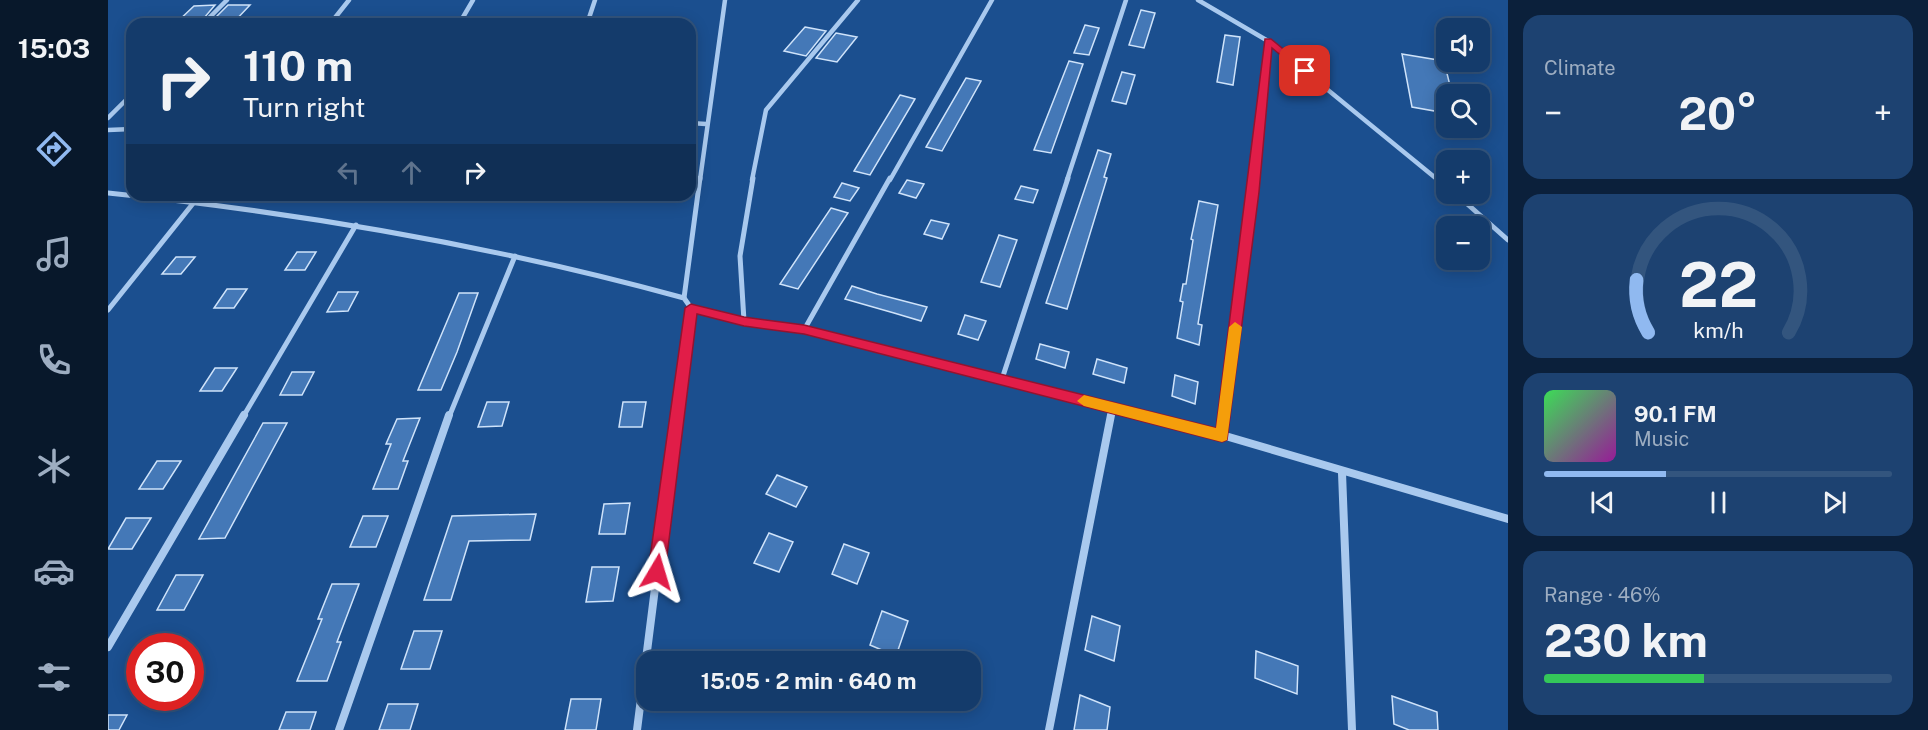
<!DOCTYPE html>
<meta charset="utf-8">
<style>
body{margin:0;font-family:"Public Sans",sans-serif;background:#1d4271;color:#f1f3f6;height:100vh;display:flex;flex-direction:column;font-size:22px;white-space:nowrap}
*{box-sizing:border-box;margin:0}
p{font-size:20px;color:#9dadc1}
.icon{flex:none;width:33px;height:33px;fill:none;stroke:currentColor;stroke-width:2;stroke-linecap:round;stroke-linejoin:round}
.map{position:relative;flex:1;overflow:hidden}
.side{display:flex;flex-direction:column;gap:15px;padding:15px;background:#0b203b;width:420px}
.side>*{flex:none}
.top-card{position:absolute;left:18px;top:18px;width:570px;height:183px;border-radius:18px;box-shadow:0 3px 15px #0003,0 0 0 2px #33557e;background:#143b6b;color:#f1f3f6;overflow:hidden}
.fabs{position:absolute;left:1328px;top:18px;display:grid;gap:12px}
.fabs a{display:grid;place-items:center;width:54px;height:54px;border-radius:12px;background:#143b6b;box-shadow:0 3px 15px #0003,0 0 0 2px #33557e;font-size:30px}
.speed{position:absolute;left:18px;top:633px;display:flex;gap:12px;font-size:30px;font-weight:700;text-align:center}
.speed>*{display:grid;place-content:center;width:78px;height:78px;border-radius:50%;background:#143b6b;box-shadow:0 3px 15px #0003,0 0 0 2px #33557e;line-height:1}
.speed .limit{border:9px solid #d22;background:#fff;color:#111}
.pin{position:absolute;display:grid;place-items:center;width:51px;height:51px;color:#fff;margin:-26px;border-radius:12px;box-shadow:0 3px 9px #0006}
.me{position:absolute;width:66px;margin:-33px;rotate:7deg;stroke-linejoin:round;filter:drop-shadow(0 0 4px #0008)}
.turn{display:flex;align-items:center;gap:21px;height:126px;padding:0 18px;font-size:27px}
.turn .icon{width:78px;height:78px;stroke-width:2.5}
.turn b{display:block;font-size:42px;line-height:51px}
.lanes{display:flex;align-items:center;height:57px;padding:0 18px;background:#0003;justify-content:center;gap:30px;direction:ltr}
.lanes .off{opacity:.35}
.big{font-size:45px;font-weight:700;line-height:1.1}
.side .tile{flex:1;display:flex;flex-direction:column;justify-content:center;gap:9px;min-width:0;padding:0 21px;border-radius:18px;background:#1d4271}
.side .dial{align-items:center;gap:0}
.dial svg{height:156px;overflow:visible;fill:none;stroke:#33557e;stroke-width:7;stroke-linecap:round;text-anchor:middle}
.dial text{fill:#f1f3f6;stroke:none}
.song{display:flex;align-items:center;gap:18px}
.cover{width:72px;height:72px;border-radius:9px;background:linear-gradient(135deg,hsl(130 70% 55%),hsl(300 70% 35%))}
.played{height:6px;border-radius:3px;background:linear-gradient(90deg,#90b9f0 35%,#33557e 35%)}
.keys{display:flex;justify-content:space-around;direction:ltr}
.heat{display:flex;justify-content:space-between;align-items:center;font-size:33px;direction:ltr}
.charge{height:9px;border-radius:4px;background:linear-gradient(90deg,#34c759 46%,#33557e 0)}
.trip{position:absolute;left:528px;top:651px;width:345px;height:60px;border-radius:18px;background:#143b6b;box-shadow:0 3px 15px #0003,0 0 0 2px #33557e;font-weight:700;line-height:60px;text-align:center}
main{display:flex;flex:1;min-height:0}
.menu{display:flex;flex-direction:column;width:108px;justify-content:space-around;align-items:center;background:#08182b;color:#9dadc1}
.menu .icon{width:42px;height:42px}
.menu .current{color:#90b9f0}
.menu b{font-size:27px;color:#f1f3f6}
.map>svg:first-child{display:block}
</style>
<main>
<nav class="menu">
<b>15:03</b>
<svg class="icon current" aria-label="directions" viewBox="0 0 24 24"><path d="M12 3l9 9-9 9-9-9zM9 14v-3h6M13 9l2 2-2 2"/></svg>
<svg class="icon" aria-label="music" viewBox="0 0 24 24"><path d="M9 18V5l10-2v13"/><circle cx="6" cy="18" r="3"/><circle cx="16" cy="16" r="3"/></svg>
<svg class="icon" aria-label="phone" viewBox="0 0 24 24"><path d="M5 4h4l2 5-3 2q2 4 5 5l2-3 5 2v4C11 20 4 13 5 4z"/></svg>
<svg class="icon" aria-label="climate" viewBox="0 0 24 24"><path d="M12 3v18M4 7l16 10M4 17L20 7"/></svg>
<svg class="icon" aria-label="car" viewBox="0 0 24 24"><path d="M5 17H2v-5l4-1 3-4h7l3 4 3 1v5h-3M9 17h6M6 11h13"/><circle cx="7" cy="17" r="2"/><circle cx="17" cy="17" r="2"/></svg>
<svg class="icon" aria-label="filters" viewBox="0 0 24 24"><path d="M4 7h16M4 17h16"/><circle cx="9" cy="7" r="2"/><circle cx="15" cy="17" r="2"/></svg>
</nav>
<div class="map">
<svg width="1400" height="730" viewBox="0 0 1400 730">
<rect width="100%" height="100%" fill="#1b4f8f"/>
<g fill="#4478b7" stroke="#cfe3fa" stroke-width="1.5">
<path d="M107,5L91,24H67L86,6Z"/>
<path d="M120,5H142L124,24H101Z"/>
<path d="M1033,10L1047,13L1036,48L1021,45Z"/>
<path d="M977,25L991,28L981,55L966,53Z"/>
<path d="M697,27L718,31L698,56L676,51Z"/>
<path d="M728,33L749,37L729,62L708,58Z"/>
<path d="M1117,35L1132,37L1125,85L1109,82Z"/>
<path d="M1294,54L1336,61L1344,94H1338V113L1304,107Z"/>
<path d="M961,61L975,64L943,153L926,150Z"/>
<path d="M1014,72L1027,75L1018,104L1004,101Z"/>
<path d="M858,78L873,81L834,151L818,147Z"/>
<path d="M792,95L807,99L762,175L746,171Z"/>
<path d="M990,150L1003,154L996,177L999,178L959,309L938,303Z"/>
<path d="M799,180L816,184L808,198L791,193Z"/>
<path d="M734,183L751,188L742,201L726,197Z"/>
<path d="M913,186L930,190L925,203L907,199Z"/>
<path d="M1091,201L1110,205L1090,324L1094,325L1091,345L1069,338L1075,302L1072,301L1075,284H1078L1085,240L1083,239Z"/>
<path d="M723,208L740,213L690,289L672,284Z"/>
<path d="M823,220L841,224L834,239L816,234Z"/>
<path d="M891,235L909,240L892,287L873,282Z"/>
<path d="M189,252H208L197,270H177Z"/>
<path d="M68,257H87L73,274H54Z"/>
<path d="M744,286L769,294L819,307L813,321L786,313L737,299Z"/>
<path d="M119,289H139L126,308H106Z"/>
<path d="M230,292H250L240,311L219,312Z"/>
<path d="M351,293H370L349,352L333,390H310Z"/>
<path d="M857,315L878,321L870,340L850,334Z"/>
<path d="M932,344L961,352L957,368L928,359Z"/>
<path d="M989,359L1019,368L1016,383L985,374Z"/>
<path d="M107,368H129L114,391H92Z"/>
<path d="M184,372H206L194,395H172Z"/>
<path d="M1067,375L1090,382L1087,404L1064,396Z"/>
<path d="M379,402H401L394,426L370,427Z"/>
<path d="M515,402H538L534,427H511Z"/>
<path d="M312,418L295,461H300L290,489H265L283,444H278L289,419Z"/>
<path d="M155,423H179L117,538L91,539Z"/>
<path d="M49,461H73L55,489H31Z"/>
<path d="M669,475L699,487L688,507L658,494Z"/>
<path d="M522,503L517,534H491L496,504Z"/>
<path d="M428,514L422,540L361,541L343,600H316L344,516Z"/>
<path d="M255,516H280L268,547H242Z"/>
<path d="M18,518H43L24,549H0Z"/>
<path d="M661,533L685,542L671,572L646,563Z"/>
<path d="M736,544L761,553L749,584L724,574Z"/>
<path d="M484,567H511L505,601L478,602Z"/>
<path d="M68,575H95L76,610H49Z"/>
<path d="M224,584H251L229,642H233L219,681H189L214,619H210Z"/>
<path d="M774,611L800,621L788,656L762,645Z"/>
<path d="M984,616L1012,626L1006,661L977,650Z"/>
<path d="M306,631H334L322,669H293Z"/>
<path d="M1148,651L1190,666L1189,694L1147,678Z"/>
<path d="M972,695L1002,707L999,730H966Z"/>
<path d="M1284,696L1329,712L1330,730H1301L1286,724Z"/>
<path d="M463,699H493L488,730H457Z"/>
<path d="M280,704H310L302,730H271Z"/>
<path d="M178,712H208L202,730H171Z"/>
<path d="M0,715H19L11,730H0Z"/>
</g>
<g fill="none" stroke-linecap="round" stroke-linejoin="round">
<g stroke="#a9c9ee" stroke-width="4.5">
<path d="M1090,0L1160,41L1330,180"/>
<path d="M95,24L119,0"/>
<path d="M222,24L241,0"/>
<path d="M351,24L365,0"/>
<path d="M479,24L487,0"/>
<path d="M0,118L24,94"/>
<path d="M582,123L598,124"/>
<path d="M0,130L24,129"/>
<path d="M592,180L617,0"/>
<path d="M644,180L658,110L750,0"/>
<path d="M782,180L884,0"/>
<path d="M959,180L1018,0"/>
<path d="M1146,180L1160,41"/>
</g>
<g stroke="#a9c9ee" stroke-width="5">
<path d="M1329,178L1338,186"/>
<path d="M0,193C195,213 387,246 576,298L583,308L636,321L696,330L1042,417"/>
<path d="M1348,194L1400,240"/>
<path d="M576,298L592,178"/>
<path d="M0,310L87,201"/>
<path d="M636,321L632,256L645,178"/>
<path d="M696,330L782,178"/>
<path d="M894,379L960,178"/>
<path d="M135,417L248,225"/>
<path d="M341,417L407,256"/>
<path d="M569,417L583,308"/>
<path d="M1002,417L1004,408"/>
<path d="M1116,417L1146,178"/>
</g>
<g stroke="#a9c9ee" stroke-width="8">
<path d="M1036,415L1114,435L1400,519"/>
<path d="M1114,435L1116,415"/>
<path d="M1234,473L1244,730"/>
<path d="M0,647L136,415"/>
<path d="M231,730L341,415"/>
<path d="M529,730L569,415"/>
<path d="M941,730L1003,415"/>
</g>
</g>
<path fill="#e11d48" stroke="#92132f" stroke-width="1.5" d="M1157,39H1163L1202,71L1194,73L1164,48L1151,192L1119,440L1114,442L696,334L636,326L589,314L557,572L555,578L549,580L543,578L540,572L577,308L583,304L636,317L696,325L1108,428Z"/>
<path fill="#f59e0b" d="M1127,322L1134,327L1119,440L1114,442L976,406L969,401L976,395L1108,428L1121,327Z"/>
</svg>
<div class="fabs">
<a><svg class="icon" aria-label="sound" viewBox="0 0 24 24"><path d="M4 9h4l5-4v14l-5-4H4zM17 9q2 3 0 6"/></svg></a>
<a><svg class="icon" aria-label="search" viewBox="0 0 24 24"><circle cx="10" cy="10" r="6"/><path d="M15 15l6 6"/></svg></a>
<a>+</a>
<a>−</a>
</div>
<div class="speed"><div class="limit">30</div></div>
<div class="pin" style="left:1197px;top:71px;background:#d93025"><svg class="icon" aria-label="arrive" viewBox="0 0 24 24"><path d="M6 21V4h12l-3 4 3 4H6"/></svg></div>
<svg class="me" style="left:549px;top:572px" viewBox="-20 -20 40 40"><path d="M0-17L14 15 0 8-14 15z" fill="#e11d48" stroke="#fff" stroke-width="4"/></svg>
<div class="trip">15:05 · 2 min · 640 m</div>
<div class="top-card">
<div class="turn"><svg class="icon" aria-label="right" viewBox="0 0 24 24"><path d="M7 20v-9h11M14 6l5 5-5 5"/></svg><div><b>110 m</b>Turn right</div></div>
<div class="lanes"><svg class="icon off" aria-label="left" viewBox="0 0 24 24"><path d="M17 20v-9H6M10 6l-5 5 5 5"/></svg><svg class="icon off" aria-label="ahead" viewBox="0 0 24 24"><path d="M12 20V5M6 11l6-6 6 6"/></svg><svg class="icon" aria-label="right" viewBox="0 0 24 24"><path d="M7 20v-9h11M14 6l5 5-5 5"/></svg></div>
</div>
</div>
<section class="side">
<div class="tile"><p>Climate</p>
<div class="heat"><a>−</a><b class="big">20°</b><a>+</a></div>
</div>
<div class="tile dial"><svg viewBox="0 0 100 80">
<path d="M14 69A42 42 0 1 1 86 69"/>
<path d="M14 69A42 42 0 0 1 8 42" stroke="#90b9f0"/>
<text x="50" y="56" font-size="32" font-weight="700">22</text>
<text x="50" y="72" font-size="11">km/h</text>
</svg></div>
<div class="tile">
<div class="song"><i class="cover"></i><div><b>90.1 FM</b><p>Music</p></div></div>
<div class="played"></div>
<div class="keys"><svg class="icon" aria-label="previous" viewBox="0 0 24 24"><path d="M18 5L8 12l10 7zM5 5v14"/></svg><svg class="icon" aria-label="pause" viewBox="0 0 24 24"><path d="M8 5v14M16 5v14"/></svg><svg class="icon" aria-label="next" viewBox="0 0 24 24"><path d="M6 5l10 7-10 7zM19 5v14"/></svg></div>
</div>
<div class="tile"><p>Range · 46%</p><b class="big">230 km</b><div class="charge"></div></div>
</section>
</main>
